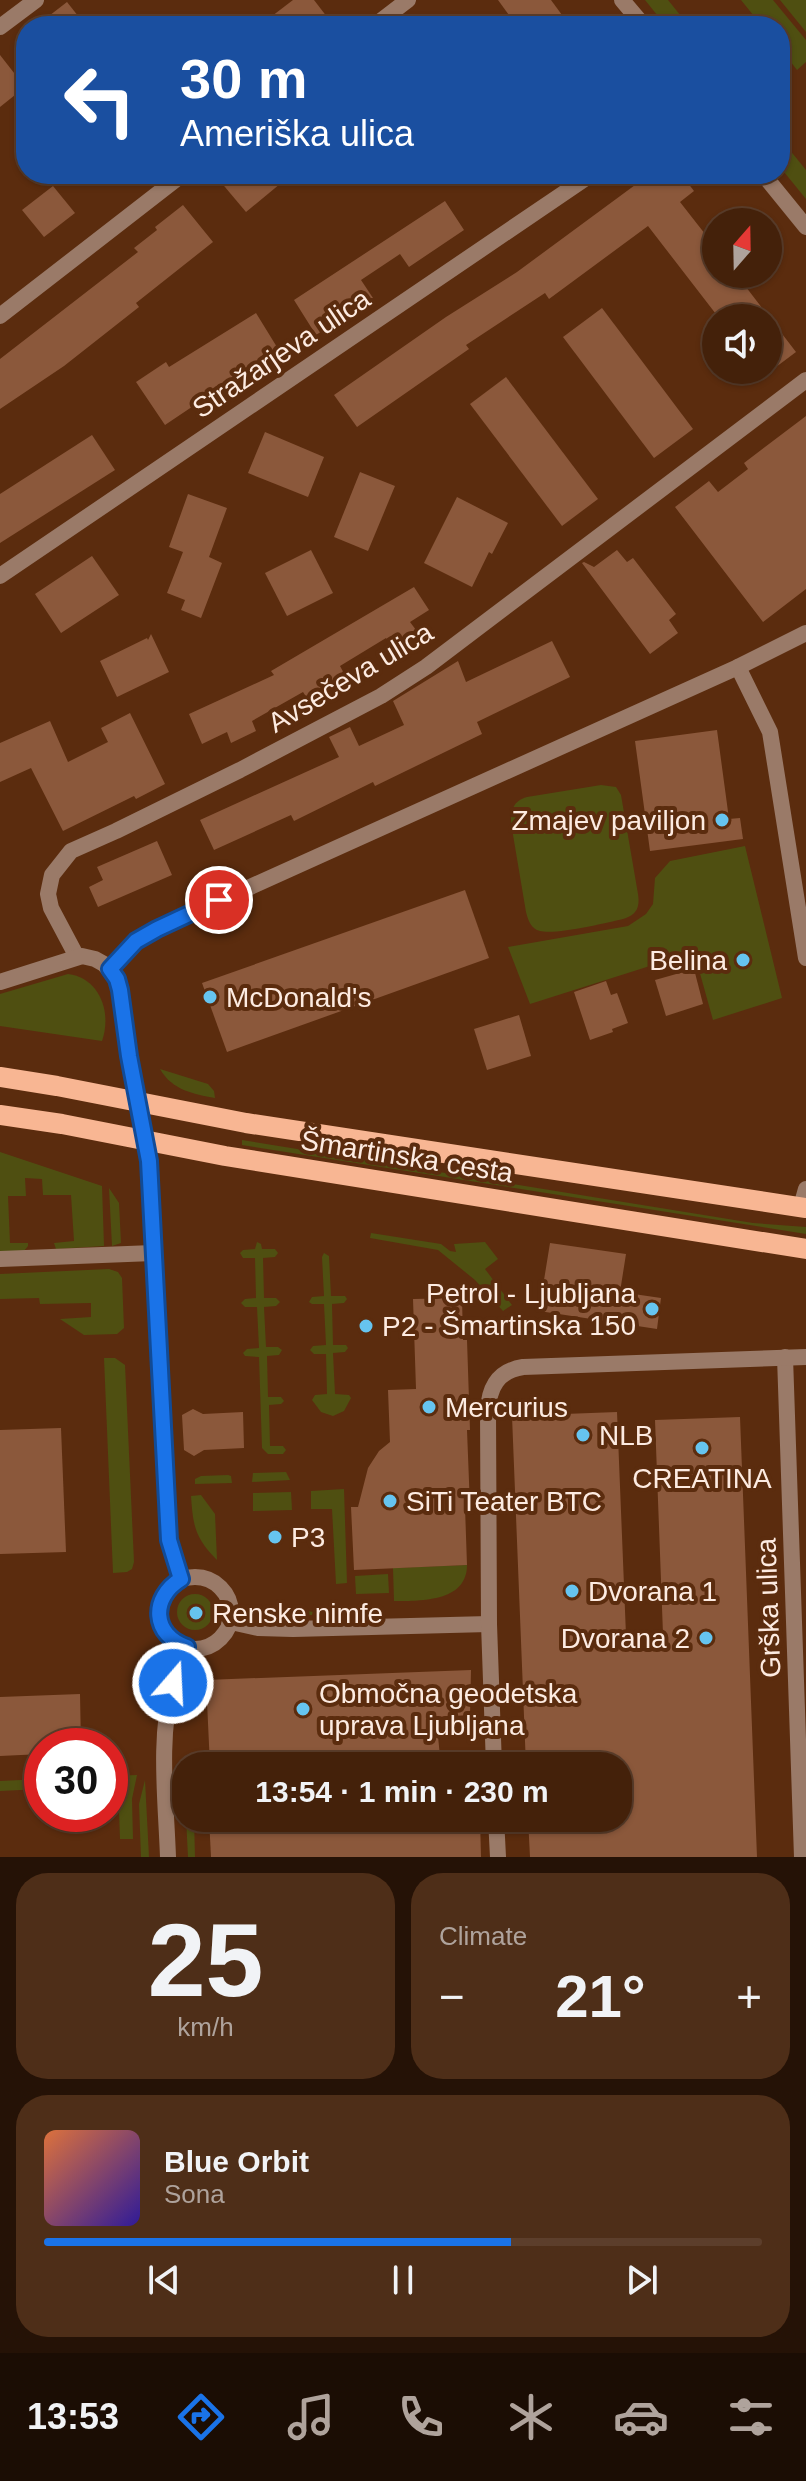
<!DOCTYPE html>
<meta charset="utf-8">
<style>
body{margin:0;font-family:Helvetica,sans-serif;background:#4e2e18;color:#f1f3f6;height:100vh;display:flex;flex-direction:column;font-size:30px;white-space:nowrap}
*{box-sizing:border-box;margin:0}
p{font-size:26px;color:#afa39c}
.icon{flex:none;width:44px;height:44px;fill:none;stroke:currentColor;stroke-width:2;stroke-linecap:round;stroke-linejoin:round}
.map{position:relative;height:1857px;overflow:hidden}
.sheet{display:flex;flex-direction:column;gap:16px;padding:16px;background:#251206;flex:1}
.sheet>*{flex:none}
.top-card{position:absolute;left:16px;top:16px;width:774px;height:168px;border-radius:32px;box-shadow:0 2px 6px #0004,0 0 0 2px #5c3e2b;background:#1a4fa0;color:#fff;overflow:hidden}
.needle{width:52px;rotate:20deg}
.buttons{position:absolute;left:702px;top:208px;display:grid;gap:16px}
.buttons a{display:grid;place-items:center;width:80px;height:80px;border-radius:50%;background:#44210a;box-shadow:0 2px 6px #0004,0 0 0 2px #5c3e2b;font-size:40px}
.speed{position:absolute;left:24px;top:1728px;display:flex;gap:16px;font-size:40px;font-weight:700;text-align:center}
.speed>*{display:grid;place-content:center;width:104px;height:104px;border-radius:50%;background:#44210a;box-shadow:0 2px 6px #0004,0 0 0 2px #5c3e2b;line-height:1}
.speed .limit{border:12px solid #d22;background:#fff;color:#111}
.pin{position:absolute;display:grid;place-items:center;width:68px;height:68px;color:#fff;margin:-34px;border:4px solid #fff;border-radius:50%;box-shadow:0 2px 8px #0007}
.me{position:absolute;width:88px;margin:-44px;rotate:19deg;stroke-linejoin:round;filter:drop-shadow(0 0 6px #0008)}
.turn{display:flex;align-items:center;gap:28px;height:168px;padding:0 32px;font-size:36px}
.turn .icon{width:104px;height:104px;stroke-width:2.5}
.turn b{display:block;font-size:56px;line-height:68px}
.big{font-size:60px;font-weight:700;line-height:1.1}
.sheet .tile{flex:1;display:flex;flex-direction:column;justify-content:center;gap:12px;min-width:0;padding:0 28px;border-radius:32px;background:#4e2e18}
.sheet .dial{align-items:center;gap:0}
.dial b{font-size:104px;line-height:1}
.song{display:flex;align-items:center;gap:24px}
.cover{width:96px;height:96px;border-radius:12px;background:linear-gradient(135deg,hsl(20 70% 55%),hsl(250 70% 35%))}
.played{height:8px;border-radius:4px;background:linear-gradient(90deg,#1a73e8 65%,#5c3e2b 65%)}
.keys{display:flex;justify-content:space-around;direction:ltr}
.heat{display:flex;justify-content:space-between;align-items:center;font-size:44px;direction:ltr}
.sheet .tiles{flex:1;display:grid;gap:16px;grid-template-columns:1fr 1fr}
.tile:last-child{grid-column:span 2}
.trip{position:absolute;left:172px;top:1752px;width:460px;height:80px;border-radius:32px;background:#44210a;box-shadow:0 2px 6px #0004,0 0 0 2px #5c3e2b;font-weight:700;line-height:80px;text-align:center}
.menu{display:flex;height:128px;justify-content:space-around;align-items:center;background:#1b0d04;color:#afa39c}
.menu .icon{width:56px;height:56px}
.menu .current{color:#1a73e8}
.menu b{font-size:36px;color:#f1f3f6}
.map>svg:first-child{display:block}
</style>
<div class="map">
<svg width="806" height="1857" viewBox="0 0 806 1857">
<rect width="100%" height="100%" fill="#5b2c0e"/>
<g fill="#4f4f11">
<path d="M645,0H668L689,26H666Z"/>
<path d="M741,0H773L806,40V62L797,70L780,48V26H762Z"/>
<path d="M780,0H806V32Z"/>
<path d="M780,138L806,170V199L780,167Z"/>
<path d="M601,785L616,787L621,795L638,894C640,907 637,915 623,919C606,923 555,935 540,931C531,929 528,920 526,912L511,823C511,810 513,801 527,797Z"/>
<path d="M745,846L782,998L713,1020L694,952L530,1004L508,947L628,926L646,914L653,904L655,878L670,861Z"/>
<path d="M68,974C100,978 112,1013 102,1041L0,1026V994Z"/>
<path d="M160,1069L208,1084L214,1091L215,1098C193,1094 172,1090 160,1069Z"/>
<path d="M242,1140L753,1223L806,1227V1234L242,1145Z"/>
<path d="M0,1152L102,1186L104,1246L56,1249L54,1243L74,1241L71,1195H43L42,1179L25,1178L26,1196H8L10,1243H28V1246L24,1251H0Z"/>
<path d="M109,1188L119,1203L121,1243L112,1246Z"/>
<path d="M371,1233L441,1244L450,1251L456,1252L454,1244L485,1242L498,1259L485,1269L512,1305L503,1311L475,1280L438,1250L370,1238Z"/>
<path d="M257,1242L261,1244L262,1249H275L278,1253L275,1257L263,1258L264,1298H276L280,1302L276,1306L264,1307L266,1347H278L282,1350L279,1355L267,1356L268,1397H281L284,1401L281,1404L269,1405L270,1446H283L286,1450L283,1454H268L262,1448L259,1357L245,1356L243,1353L247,1349L259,1348L257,1307H245L241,1303L245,1299L256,1298L255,1258H243L240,1253L243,1250L255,1249Z"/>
<path d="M324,1253L329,1256L331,1296H345L347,1299L344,1303L332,1304L333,1345H346L348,1348L345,1352L333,1353L335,1394L349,1395L351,1398L344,1411L333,1416L321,1412L312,1400L315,1395L327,1394L326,1354H314L310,1350L313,1346L326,1345L324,1304H312L309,1302L312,1297L324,1296L322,1257Z"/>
<path d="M109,1269L118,1272L122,1278L124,1328L117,1334L84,1335L60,1319L91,1317V1303L40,1304L39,1298L0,1299V1274Z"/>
<path d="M104,1358H115L125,1365L134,1562L132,1569L127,1572L113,1573Z"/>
<path d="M286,1472L290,1480L252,1482L253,1473Z"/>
<path d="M228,1475L231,1476L232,1483L195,1484V1479L201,1476Z"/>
<path d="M344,1489L347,1583L336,1584L332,1509H311V1491Z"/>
<path d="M291,1492L292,1510L253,1511V1493Z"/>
<path d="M201,1495L215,1514L217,1560C195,1538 193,1526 191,1496Z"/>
<path d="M467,1565C467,1602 421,1601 394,1601L393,1568Z"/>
<path d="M388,1574L389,1593L356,1594L355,1576Z"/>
<circle cx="195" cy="1612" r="18"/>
<path d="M294,1608L313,1612L312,1615H285L263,1609Z"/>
<path d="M137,1775L132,1799L133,1839H120L118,1786H110V1776Z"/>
<path d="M42,1779V1789L0,1791V1781Z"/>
<path d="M145,1780L149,1857H141L139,1804Z"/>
<path d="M186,1818H194L195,1857H188Z"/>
</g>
<g fill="#8b583b">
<path d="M293,0H314L334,26H259Z"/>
<path d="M498,0H551L562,15L547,26H517Z"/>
<path d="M67,2L86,26H36Z"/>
<path d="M0,55L25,87L0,107Z"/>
<path d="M214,174H292L246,212Z"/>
<path d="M650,174H681L694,191L680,202L716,248V274H736L796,352L768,373V318H719L648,226L549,299L545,293L466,345L469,349L357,427L334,395L446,317L517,272Z"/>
<path d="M53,186L75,213L44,237L22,210Z"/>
<path d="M445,201L464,230L409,267L400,254L361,280L373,298L316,335L294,300Z"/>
<path d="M183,205L213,242L136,303L139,307L64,366L0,409V359L138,252L134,248L157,230L155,227Z"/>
<path d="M602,308L693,429L654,458L563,337Z"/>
<path d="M256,313L280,352L223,386L165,425L136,382L166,362L169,367Z"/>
<path d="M506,377L598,499L562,526L470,404Z"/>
<path d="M806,416V589L763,622L675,507L709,481L718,492L748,469L744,463Z"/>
<path d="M265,432L324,457L308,497L248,473Z"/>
<path d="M92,435L115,470L0,543V494Z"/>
<path d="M360,472L395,486L368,551L334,537Z"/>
<path d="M188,494L227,508L209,557L222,563L201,618L181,610L185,600L167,593L183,552L169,547Z"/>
<path d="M457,497L508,523L492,554L489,552L472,587L424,563Z"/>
<path d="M311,550L333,593L287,616L265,573Z"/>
<path d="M617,550L627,562L633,558L676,614L669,620L678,633L650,654L582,563L584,562L594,567Z"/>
<path d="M92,556L119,595L61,633L35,594Z"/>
<path d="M414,587L429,610L410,622L416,630L392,646L386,638L340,666L347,679L309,701L303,692L252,721L256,731L231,743L227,732L202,744L189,714L274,675L271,671Z"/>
<path d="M151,634L169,672L117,697L100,661L147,638L148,640Z"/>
<path d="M552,641L570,677L477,722L482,734L375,786L373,782L294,821L291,815L214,850L200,820L339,757L329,737L350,727L359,746L404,725L393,701L458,661L466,682Z"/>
<path d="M130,713L165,784L136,799L134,796L63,831L31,768L0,782V743L50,721L68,762L108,742L101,728Z"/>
<path d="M717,730L729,819L740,818L743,839L650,851L635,741Z"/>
<path d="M157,841L172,875L98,907L89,887L103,880L97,867Z"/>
<path d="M465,890L489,958L227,1052L202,983Z"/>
<path d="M694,969L703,1004L666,1016L655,980Z"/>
<path d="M606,981L611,995L617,993L628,1023L612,1029L613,1032L590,1040L574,992Z"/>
<path d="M519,1015L531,1056L487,1070L474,1029Z"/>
<path d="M550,1243L626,1254L620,1292L661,1298L657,1329L539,1311Z"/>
<path d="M462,1298L463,1340H467L470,1430H467L470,1507H465L467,1565L354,1570L351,1507H358L368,1468L379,1451L390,1442L388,1390L416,1389L413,1299Z"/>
<path d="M193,1409L203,1414L243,1412L244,1448L204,1450L194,1456L184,1450L182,1415Z"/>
<path d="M617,1412L626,1635L663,1634L655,1420L740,1417L757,1857H530L528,1818H618V1766H526L512,1416Z"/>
<path d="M61,1428L66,1552L0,1554V1430Z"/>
<path d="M471,1670L470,1715L436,1717L441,1766H210L206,1680Z"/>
<path d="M80,1694L81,1746H42V1754L0,1756V1697Z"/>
<path d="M209,1818H480L481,1857H211Z"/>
</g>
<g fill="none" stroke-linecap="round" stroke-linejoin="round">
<g stroke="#9a7a68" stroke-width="16">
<path d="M622,0L644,26"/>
<path d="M374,26L408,0"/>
<path d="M0,27L36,0"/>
<path d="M763,174L806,227"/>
<path d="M0,316L183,174"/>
<path d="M0,576L592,174"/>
<path d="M738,667L770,732L806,958"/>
<path d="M77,957L51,908L48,894L52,875L71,851L116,831L240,770L381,696L426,667L806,380"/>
<path d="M110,969L136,941L157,929L738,667L806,633"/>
<path d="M0,982L82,956L95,959L104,964L117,979L129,1056L149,1161L169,1540L181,1579"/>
<path d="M801,1207L806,1189"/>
<path d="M0,1259L153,1253"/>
<path d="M785,1357L802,1857"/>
<circle cx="195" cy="1613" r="36"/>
<path d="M231,1622L258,1628L293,1629L489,1624"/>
<path d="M494,1766L489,1624L488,1411C489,1387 498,1371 523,1367L806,1357"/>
<path d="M496,1818L498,1857"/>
<path d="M168,1857C166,1800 158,1738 173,1682C177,1670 182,1659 187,1647"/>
</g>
<g stroke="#f8b693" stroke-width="20">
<path d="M0,1077L57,1086L246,1123L806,1208"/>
<path d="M0,1115L62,1124L225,1156L806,1249"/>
</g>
</g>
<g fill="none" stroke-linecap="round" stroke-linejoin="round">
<defs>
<path id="route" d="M173,1683L187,1647C152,1635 150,1598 181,1579L169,1540L149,1161L129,1056L120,990L117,979L110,969L136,941L157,929L219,900"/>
</defs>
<use href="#route" stroke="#114b97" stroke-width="20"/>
<use href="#route" stroke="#1a73e8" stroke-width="14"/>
</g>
<g fill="#66c4ef" stroke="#5b2c0e" stroke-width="3">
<circle cx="722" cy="820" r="8"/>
<circle cx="743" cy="960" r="8"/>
<circle cx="210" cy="997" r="8"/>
<circle cx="652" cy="1309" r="8"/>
<circle cx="366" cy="1326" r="8"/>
<circle cx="429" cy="1407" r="8"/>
<circle cx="583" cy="1435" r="8"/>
<circle cx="702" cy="1448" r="8"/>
<circle cx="390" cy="1501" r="8"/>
<circle cx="275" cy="1537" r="8"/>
<circle cx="572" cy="1591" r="8"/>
<circle cx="196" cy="1613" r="8"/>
<circle cx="706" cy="1638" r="8"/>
<circle cx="303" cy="1709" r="8"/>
</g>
<g text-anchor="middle" stroke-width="8" stroke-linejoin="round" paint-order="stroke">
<g font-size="28" fill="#fdebe1" stroke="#5b2c0e">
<text transform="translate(281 353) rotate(-34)" y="10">Stražarjeva ulica</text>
<text transform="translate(350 677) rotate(-31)" y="10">Avsečeva ulica</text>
<text transform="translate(407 1156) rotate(9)" y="10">Šmartinska cesta</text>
<text transform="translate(768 1608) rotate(-92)" y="10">Grška ulica</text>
</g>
<g font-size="28" fill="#fdebe1" stroke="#5b2c0e" text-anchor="start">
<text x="706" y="830" text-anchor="end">Zmajev paviljon</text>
<text x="727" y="970" text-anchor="end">Belina</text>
<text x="226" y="1007">McDonald's</text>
<text x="636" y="1303" text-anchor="end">Petrol - Ljubljana<tspan x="636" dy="32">- Šmartinska 150</tspan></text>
<text x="382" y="1336">P2</text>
<text x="445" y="1417">Mercurius</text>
<text x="599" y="1445">NLB</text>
<text x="702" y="1488" text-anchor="middle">CREATINA</text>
<text x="406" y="1511">SiTi Teater BTC</text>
<text x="291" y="1547">P3</text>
<text x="588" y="1601">Dvorana 1</text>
<text x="212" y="1623">Renske nimfe</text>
<text x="690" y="1648" text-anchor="end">Dvorana 2</text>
<text x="319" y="1703">Območna geodetska<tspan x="319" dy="32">uprava Ljubljana</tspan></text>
</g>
</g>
</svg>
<div class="buttons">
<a><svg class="needle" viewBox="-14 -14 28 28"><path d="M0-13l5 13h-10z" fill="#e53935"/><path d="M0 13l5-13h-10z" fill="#afa39c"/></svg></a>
<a><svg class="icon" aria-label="sound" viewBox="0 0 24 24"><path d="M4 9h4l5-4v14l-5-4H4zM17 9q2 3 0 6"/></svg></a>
</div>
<div class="speed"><div class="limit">30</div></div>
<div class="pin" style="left:219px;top:900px;background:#d93025"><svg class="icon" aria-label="arrive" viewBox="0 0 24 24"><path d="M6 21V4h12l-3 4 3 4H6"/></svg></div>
<svg class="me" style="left:173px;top:1683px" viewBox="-20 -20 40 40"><circle r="17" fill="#1a73e8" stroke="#fff" stroke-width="3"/><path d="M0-11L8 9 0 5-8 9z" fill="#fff"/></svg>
<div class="trip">13:54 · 1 min · 230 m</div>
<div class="top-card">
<div class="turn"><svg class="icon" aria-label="left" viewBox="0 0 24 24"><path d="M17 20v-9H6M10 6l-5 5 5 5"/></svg><div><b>30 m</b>Ameriška ulica</div></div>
</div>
</div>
<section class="sheet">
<div class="tiles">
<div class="tile dial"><b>25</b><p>km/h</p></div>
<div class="tile"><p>Climate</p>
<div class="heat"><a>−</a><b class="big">21°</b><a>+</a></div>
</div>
<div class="tile">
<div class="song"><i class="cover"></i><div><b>Blue Orbit</b><p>Sona</p></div></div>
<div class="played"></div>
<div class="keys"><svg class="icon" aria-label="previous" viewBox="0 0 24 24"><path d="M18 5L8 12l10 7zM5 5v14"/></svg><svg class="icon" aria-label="pause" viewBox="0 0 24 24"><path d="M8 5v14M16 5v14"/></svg><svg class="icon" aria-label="next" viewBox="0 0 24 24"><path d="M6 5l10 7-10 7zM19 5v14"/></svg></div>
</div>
</div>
</section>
<nav class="menu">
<b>13:53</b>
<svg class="icon current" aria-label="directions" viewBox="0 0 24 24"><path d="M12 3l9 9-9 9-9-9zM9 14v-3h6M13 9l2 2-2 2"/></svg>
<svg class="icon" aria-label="music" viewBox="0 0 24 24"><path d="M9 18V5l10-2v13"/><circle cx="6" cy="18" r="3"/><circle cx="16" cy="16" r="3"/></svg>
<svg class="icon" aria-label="phone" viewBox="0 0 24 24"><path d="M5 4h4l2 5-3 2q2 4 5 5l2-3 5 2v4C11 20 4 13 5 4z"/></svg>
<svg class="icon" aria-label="climate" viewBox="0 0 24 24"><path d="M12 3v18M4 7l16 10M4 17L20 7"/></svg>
<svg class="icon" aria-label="car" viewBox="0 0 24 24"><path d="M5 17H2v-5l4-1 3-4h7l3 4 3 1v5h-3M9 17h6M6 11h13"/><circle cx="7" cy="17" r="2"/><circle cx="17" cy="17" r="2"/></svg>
<svg class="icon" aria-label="filters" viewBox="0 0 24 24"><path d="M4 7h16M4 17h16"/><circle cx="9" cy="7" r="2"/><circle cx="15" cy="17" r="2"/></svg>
</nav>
